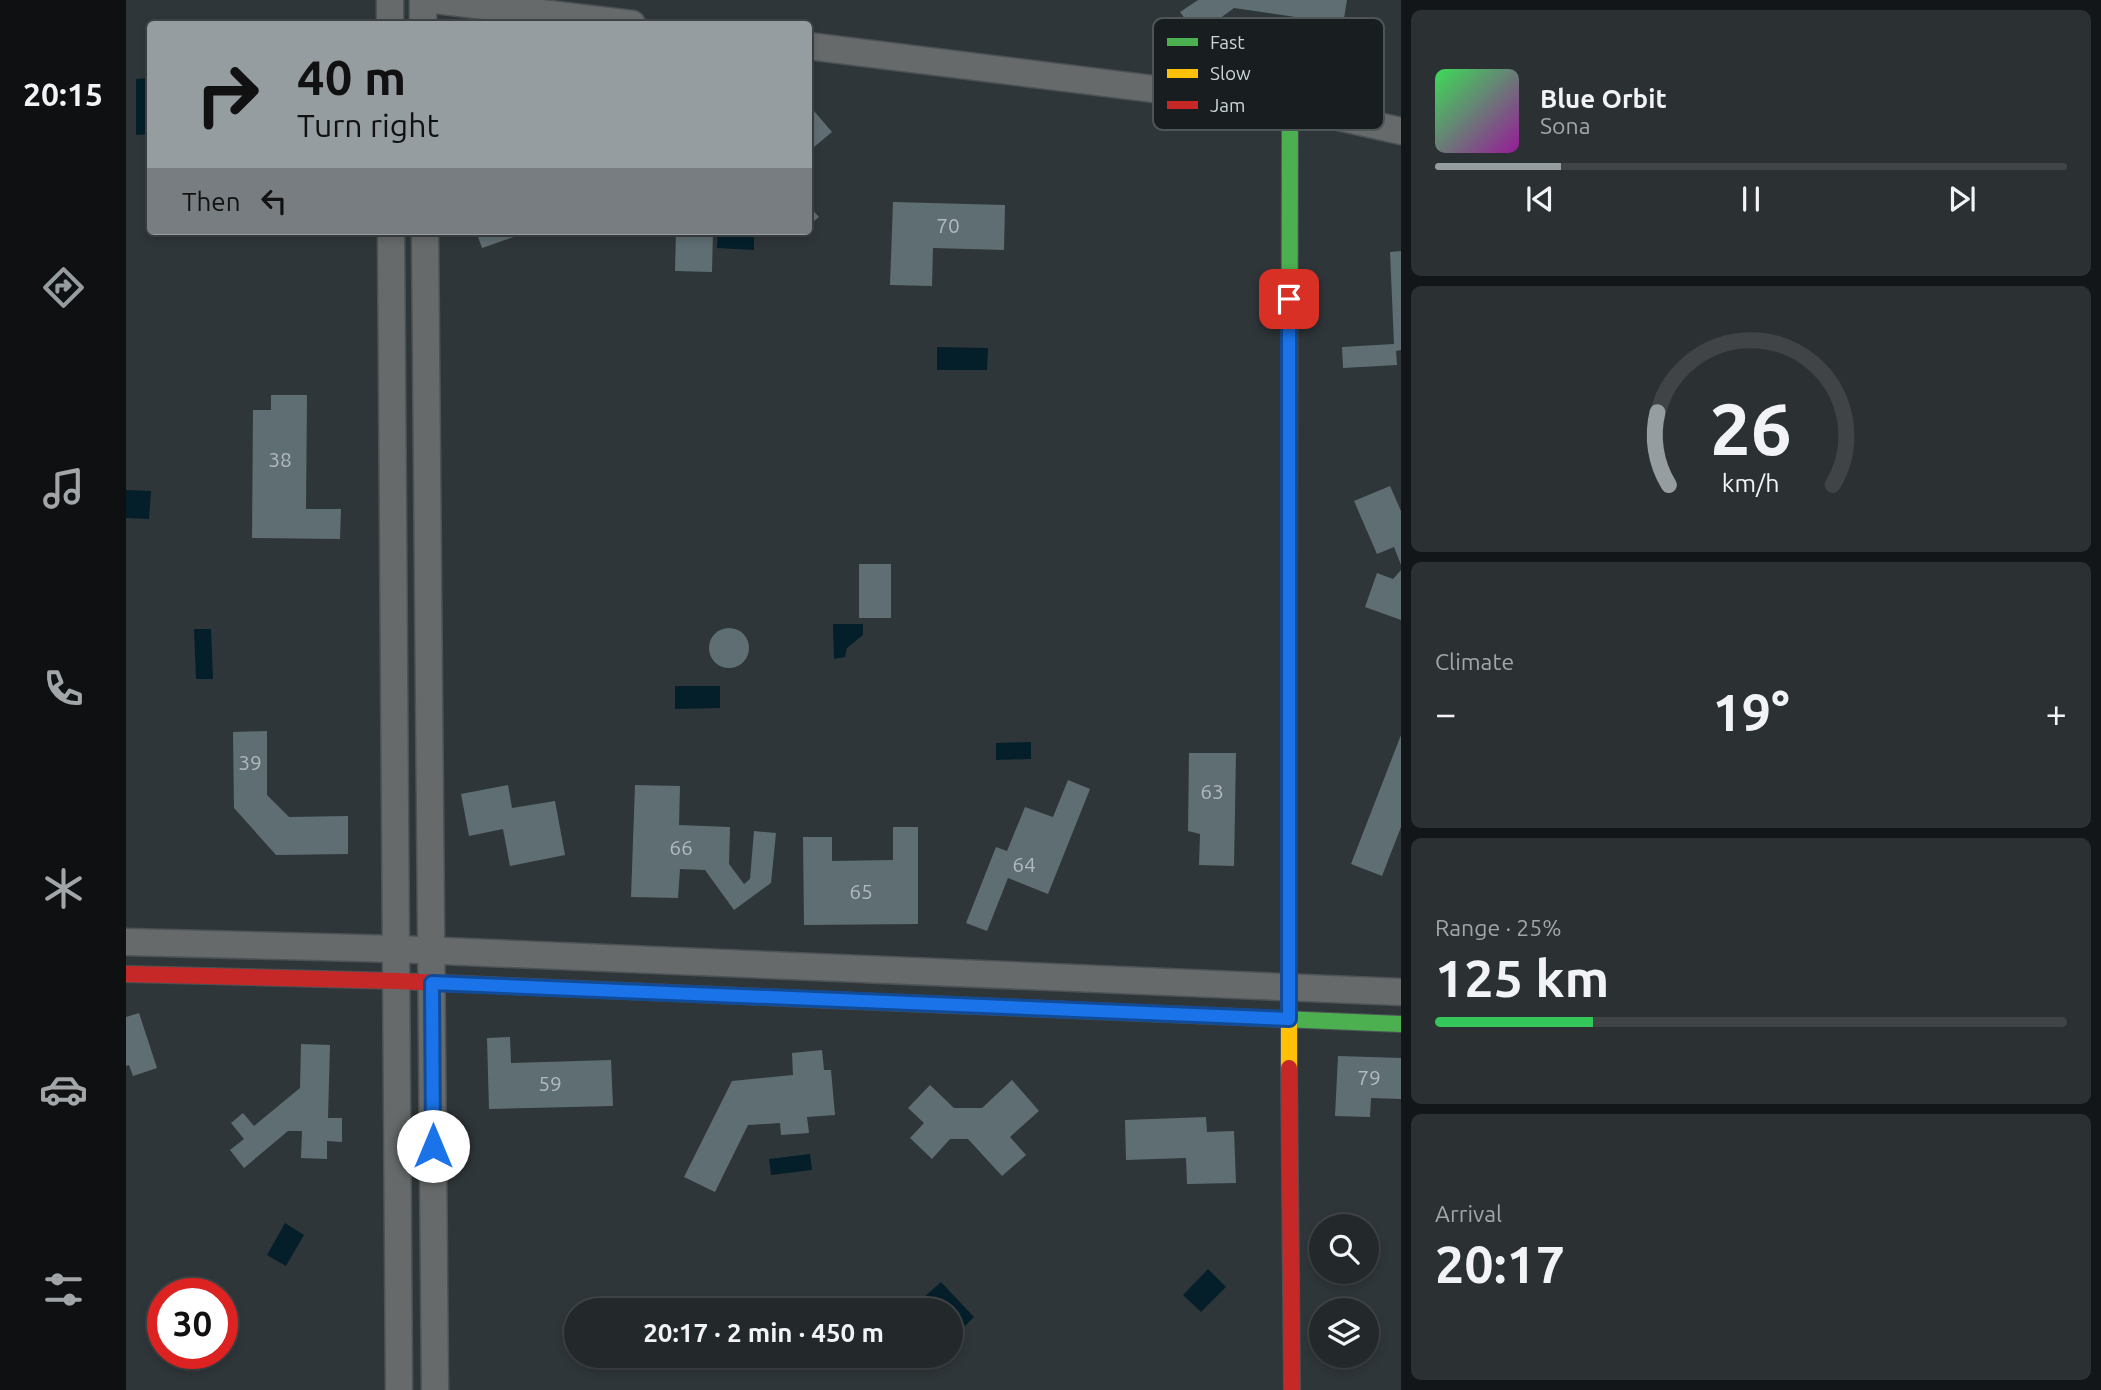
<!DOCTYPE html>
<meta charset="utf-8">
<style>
body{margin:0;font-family:Ubuntu,sans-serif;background:#2b3033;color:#f1f3f6;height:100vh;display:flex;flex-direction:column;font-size:26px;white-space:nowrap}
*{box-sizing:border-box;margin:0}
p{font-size:23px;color:#a3a6a9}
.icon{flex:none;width:38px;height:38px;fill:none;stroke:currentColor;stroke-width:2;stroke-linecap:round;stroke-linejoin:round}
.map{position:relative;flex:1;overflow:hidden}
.sheet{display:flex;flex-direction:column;gap:10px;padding:10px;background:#131618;width:700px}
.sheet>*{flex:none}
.banner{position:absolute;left:21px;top:21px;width:665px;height:214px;border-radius:7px;box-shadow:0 4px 10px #0003,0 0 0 2px #404447;background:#959da0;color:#111;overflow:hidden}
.buttons{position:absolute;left:1183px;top:1214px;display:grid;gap:14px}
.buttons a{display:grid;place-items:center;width:70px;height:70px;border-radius:50%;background:#23282b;box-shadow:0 4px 10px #0003,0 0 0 2px #404447;font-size:35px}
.speed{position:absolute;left:21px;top:1278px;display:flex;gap:14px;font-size:35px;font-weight:700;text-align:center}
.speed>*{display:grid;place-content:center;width:91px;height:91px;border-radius:50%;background:#23282b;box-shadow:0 4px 10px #0003,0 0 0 2px #404447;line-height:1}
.speed .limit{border:10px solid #d22;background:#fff;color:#111}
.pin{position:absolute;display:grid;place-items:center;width:60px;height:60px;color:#fff;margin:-30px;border-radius:14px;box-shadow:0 4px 10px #0006}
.me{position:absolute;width:77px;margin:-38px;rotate:0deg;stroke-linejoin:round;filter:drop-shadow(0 0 5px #0008)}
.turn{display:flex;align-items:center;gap:24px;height:147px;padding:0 35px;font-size:32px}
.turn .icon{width:91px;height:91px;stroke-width:2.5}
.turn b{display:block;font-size:49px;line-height:60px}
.then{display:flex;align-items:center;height:66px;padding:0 35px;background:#0003;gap:14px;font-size:26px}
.big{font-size:52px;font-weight:700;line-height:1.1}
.sheet .tile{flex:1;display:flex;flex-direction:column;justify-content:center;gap:10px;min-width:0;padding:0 24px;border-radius:10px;background:#2b3033}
.sheet .dial{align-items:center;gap:0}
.dial svg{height:182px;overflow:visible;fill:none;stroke:#404447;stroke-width:7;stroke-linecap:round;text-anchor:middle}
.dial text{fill:#f1f3f6;stroke:none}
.song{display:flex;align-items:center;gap:21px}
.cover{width:84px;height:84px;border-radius:10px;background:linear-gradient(135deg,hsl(130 70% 55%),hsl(300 70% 35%))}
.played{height:7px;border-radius:4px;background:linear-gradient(90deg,#959da0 20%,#404447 20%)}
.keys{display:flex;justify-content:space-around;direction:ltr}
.heat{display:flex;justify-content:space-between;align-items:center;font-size:38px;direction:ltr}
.charge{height:10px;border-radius:5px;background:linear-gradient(90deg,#34c759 25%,#404447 0)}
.trip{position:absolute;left:438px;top:1298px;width:399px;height:70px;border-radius:35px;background:#23282b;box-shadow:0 4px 10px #0003,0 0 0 2px #404447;font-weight:700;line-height:70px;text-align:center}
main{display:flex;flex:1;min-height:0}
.tabs{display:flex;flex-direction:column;width:126px;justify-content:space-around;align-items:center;background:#0e1011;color:#a3a6a9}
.tabs .icon{width:49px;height:49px}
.tabs .selected{color:#959da0}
.tabs b{font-size:32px;color:#f1f3f6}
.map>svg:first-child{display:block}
</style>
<main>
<nav class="tabs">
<b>20:15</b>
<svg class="icon selected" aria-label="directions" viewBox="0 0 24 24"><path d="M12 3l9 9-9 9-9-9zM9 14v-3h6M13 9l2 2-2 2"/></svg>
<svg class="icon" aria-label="music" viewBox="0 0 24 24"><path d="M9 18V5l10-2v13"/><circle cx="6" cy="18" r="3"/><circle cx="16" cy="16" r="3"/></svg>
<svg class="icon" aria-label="phone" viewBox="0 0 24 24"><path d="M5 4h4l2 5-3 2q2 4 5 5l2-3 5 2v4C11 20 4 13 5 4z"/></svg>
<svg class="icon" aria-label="climate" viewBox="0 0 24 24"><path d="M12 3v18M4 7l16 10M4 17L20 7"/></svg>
<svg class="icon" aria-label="car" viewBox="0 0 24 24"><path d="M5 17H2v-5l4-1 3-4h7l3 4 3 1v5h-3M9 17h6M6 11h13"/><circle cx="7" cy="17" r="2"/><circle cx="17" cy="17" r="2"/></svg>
<svg class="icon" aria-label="filters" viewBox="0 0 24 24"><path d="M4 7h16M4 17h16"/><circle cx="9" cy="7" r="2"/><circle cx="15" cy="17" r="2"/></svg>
</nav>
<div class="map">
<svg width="1275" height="1390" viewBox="0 0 1275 1390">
<rect width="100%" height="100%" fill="#2f3639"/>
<g fill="#041f29">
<path d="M24,78V134L10,135V79Z"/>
<path d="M592,231L628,232V250L591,248Z"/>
<path d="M811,347L862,348L861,370H811Z"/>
<path d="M0,490L25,491L23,519L0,518Z"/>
<path d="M707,624H737V635L721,648L719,657L708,659Z"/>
<path d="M68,629H85L87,679H70Z"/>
<path d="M549,686H594V708L549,709Z"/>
<path d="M905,742V759L870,760V743Z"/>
<path d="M684,1154L686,1170L645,1175L643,1159Z"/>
<path d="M159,1223L178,1235L160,1266L141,1255Z"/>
<path d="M1082,1269L1100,1287L1075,1312L1057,1295Z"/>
<path d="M815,1282L848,1317L831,1334L824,1326V1311H810L797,1298Z"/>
</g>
<g fill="#5f6e73">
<path d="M1072,0H1221L1217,24L1108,8L1071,35L1054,12Z"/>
<path d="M682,104L706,132L682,152Z"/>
<path d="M767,202L879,205L878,250L807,248L806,286L764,285Z"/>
<path d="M682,205L693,217L682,226Z"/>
<path d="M350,231H395L396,234L356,248Z"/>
<path d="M550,231H587L586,272L549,271Z"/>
<path d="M1275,251V350L1270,351L1271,365L1217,368L1216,347L1268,344L1264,252Z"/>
<path d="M145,395H181L180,509H215L214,539L126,538L127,410H145Z"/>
<path d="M1264,486L1275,511V565L1268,547L1251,554L1228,501Z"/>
<rect x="733" y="564" width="32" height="54"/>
<path d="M1275,570V620L1239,607L1251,573L1267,579Z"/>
<circle cx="603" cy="648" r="20"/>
<path d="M141,731V795L163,817L222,816V854L150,855L108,808L107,732Z"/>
<path d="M1275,735V827L1256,876L1225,864Z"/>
<path d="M1063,753H1110L1108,866L1073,865L1074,834L1062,831Z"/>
<path d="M942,780L964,789L922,894L882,878L861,931L840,923L870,847L881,851L899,807L927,817Z"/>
<path d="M382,785L386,808L429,801L439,855L384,866L377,829L343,836L335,794Z"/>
<path d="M509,785L554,786L553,825L604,827L603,864L618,884L624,879L628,831L650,833L645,883L608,910L579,870L554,869L552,898L505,897Z"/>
<path d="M767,827H792V924L678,925L677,837H706V861L767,860Z"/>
<path d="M13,1013L31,1068L7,1076L3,1065L0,1066V1017Z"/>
<path d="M384,1037L385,1063L485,1060L487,1106L363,1109L361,1038Z"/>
<path d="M175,1044L204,1045L202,1118H216V1142L201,1141V1159L175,1158L176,1131H162L118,1168L104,1150L118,1139L105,1123L117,1113L128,1126L174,1088Z"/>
<path d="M696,1050L698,1070H705L709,1115L681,1117L683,1133L655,1135L654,1123L622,1125L589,1192L558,1177L606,1081L667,1075L666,1053Z"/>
<path d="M1212,1056L1275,1058V1099L1245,1098L1244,1117L1209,1116Z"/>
<path d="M886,1080L913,1111L884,1137L900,1155L876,1176L842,1139H824L806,1159L784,1138L798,1123L782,1108L804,1085L828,1108H856Z"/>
<path d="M1080,1117L1081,1132L1108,1131L1110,1183L1061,1184L1060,1158L1000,1160L999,1120Z"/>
</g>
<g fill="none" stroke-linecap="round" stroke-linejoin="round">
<defs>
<g id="street">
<path d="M264,0V24"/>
<path d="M297,0V24"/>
<path d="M309,0L506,24"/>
<path d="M682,46L1164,106L1275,131"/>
<path d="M265,231L273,1390"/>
<path d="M299,231L309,1390"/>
<path d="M0,942L270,949L1275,992"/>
</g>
<g id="fast">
<path d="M1163,600L1164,106"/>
<path d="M406,987L728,1001"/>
<path d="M992,1012L1275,1024"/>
</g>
<path id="slow" d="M1163,1068V600"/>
<g id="jam">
<path d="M0,974L271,981L406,987"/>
<path d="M728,1001L992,1012"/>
<path d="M1163,1068L1166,1390"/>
</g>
</defs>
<use href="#street" stroke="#4c5255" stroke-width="29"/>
<use href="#fast" stroke="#4c5255" stroke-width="18"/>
<use href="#slow" stroke="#4c5255" stroke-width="18"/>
<use href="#jam" stroke="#4c5255" stroke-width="18"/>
<use href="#street" stroke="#676a6b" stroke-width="26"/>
<use href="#fast" stroke="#4caf50" stroke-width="16"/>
<use href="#slow" stroke="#ffc107" stroke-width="16"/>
<use href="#jam" stroke="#c62828" stroke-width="16"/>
</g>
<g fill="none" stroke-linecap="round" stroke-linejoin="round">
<defs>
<path id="route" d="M307,1146L306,983L1163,1019V299"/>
</defs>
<use href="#route" stroke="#114b97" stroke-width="18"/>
<use href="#route" stroke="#1a73e8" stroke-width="12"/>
</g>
<g text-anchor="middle" stroke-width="7" stroke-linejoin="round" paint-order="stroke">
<g font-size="21" fill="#b1babe">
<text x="822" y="233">70</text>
<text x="154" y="467">38</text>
<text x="124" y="770">39</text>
<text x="1086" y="799">63</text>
<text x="555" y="855">66</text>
<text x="898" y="872">64</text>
<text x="735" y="899">65</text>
<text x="1243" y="1085">79</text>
<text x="424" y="1091">59</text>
</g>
</g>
<rect x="1027" y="18" width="231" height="112" rx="10" fill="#181e20" stroke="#4e5557" stroke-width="2"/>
<rect x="1041" y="38" width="31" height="8" fill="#4caf50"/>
<rect x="1041" y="69" width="31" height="9" fill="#ffc107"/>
<rect x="1041" y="101" width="31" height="8" fill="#c62828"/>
<g font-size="19" fill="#ccd4d7">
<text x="1084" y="49">Fast</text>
<text x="1084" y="80">Slow</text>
<text x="1084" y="112">Jam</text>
</g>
</svg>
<div class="buttons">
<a><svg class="icon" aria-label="search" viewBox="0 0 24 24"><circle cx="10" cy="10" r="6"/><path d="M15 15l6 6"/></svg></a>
<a><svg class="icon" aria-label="layers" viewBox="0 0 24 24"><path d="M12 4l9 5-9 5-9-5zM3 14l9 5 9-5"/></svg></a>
</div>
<div class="speed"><div class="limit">30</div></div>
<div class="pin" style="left:1163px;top:299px;background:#d93025"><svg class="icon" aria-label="arrive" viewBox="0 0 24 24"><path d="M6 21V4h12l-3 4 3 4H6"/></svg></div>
<svg class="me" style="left:307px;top:1146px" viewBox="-20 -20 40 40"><circle r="19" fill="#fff"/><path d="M0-13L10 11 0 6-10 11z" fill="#1a73e8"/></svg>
<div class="trip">20:17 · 2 min · 450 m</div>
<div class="banner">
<div class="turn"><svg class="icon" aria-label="right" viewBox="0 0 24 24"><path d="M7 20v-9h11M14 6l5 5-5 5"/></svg><div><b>40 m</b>Turn right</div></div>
<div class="then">Then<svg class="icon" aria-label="left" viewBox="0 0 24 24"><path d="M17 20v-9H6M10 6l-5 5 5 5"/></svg></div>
</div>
</div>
<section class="sheet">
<div class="tile">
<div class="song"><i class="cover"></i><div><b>Blue Orbit</b><p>Sona</p></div></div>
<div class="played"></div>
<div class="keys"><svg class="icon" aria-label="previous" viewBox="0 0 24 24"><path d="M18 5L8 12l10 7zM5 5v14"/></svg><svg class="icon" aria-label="pause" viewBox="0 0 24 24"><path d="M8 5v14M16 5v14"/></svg><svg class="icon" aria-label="next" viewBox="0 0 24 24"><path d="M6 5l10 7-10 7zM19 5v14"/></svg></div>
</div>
<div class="tile dial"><svg viewBox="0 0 100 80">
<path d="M14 69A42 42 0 1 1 86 69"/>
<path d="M14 69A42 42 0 0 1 9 37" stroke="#959da0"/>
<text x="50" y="56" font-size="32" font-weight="700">26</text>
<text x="50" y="72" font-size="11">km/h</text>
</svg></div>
<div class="tile"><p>Climate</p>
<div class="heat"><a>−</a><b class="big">19°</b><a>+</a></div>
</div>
<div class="tile"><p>Range · 25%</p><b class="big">125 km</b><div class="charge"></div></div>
<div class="tile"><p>Arrival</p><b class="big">20:17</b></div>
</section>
</main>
